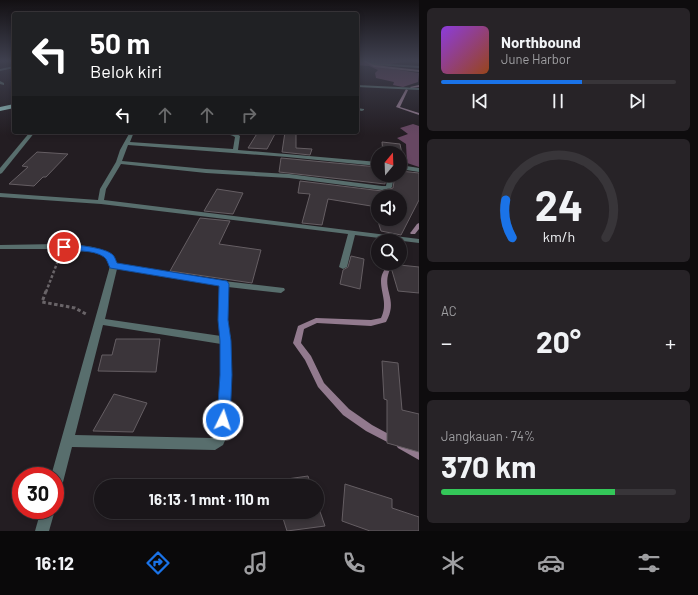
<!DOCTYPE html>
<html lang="id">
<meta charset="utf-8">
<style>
body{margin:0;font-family:Barlow,sans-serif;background:#272327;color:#f1f3f6;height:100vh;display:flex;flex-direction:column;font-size:15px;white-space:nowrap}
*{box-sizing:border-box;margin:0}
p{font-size:13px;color:#9f9fa2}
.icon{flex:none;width:22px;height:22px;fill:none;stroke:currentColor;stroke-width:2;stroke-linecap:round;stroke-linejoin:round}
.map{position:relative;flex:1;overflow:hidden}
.side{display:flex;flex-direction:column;gap:8px;padding:8px;background:#0e0c0e;width:279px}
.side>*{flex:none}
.banner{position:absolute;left:12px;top:12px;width:347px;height:122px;border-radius:4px;box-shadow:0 2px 6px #0003,0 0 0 1px #383539;background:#202124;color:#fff;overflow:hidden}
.needle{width:26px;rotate:19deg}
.buttons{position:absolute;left:371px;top:146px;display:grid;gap:8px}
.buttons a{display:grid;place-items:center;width:36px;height:36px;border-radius:50%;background:#1a161a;box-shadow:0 2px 6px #0003,0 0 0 1px #383539;font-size:20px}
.speed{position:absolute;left:12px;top:467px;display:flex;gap:8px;font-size:20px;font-weight:700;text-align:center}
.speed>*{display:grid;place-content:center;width:52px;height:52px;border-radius:50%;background:#1a161a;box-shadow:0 2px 6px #0003,0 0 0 1px #383539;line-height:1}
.speed .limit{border:6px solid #d22;background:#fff;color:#111}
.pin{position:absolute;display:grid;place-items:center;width:34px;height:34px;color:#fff;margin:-17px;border:2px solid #fff;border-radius:50%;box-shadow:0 1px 4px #0007}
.me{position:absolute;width:44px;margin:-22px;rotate:4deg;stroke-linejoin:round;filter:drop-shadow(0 0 3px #0008)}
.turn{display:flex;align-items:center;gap:14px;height:84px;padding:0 12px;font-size:18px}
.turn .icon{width:52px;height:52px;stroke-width:2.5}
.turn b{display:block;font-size:28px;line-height:34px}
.lanes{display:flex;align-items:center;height:38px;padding:0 12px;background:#0003;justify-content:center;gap:20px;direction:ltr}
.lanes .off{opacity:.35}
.big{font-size:30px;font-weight:700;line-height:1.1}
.side .tile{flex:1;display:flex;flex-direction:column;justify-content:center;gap:6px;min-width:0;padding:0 14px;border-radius:6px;background:#272327}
.side .dial{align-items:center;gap:0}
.dial svg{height:104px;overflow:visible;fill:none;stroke:#383539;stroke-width:7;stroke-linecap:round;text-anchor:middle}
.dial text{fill:#f1f3f6;stroke:none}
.song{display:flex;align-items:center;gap:12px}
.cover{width:48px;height:48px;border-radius:6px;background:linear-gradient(135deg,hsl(270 70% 55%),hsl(20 70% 35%))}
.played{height:4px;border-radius:2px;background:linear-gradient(90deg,#1a73e8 60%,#383539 60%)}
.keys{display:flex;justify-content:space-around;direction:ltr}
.heat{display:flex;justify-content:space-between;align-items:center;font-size:22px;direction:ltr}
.charge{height:6px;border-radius:3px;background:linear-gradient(90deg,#34c759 74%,#383539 0)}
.trip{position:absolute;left:94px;top:479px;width:230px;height:40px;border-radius:20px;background:#1a161a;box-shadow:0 2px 6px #0003,0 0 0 1px #383539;font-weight:700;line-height:40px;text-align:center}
.tab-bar{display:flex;height:64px;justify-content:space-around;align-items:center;background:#0a090a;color:#9f9fa2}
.tab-bar .icon{width:28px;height:28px}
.tab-bar .current{color:#1a73e8}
.tab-bar b{font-size:18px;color:#f1f3f6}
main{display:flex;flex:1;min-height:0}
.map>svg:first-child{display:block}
</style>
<main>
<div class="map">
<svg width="419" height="531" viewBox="0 0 419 531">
<rect width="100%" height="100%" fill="#231d22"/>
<g fill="#674762">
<path d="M357,61H403L405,62L383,65L387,68L419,73L418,82L403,87L393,85L394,82L376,78L375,73L378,70L369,66L357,65Z"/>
<path d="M413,124L419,126V167L407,163L406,144L397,138L408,134L400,128Z"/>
</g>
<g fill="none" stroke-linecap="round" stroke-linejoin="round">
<g fill="#927a8e" fill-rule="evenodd">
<path d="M363,61H366L375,65L419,70V72L374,67Z"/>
<path d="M419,85V87L411,88L410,87Z"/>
<path d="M406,89L408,90L400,107L419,113V115L396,107Z"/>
<path d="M419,223V229L415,234H411L410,233L411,232L417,224Z"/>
<path d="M402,245L405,247L402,251L400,252V246Z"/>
<path d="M388,263H394C392,267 389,270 388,275C384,292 398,301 386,322L371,326L317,323L304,329L301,343L311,356L324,383L349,409L372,425L396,438L398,441L396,444L393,445L366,431L343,415L318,387L305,360L293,343L298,326L316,318L371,320L381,318C388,304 381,294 381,281C381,274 385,269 388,263Z"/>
<path d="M401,441L419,450V460L398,448L396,445L398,442Z"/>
</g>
</g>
<g fill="#3b353a" stroke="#655e63" fill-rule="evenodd">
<path d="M258,132H276L267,149L248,148Z"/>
<path d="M285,132H296V148L312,149L310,155L282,152Z"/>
<path d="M382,142L400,144L404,164H400V153H383Z"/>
<path d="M37,152L68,154L46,177H43L34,186L9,184L28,167L22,166Z"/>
<path d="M281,158L378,167V175H386L385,184L279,172Z"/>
<path d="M400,171L419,173V200L401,235L381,231L372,202L371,206L328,199L322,225L302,223L310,194L298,193L300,181L382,191L393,188L395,175H400ZM378,197H400V219H378Z"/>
<path d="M217,189L243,193L233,214L204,211Z"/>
<path d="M200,218L230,221L219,244L261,250L252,283L170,271Z"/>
<path d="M351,256L364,259L360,289L340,284L343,270L348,267Z"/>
<path d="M390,264L419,267V293L398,291Z"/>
<path d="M116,339H160L156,372L98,371L102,355H112Z"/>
<path d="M382,361L398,363L402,410L419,414V452L387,443V400L384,399Z"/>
<path d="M114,394L147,403L133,432L93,431Z"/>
<path d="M308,476L311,486H274L273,481Z"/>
<path d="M345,484L392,499V508L419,517V531H370L342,521Z"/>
<path d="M317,503L325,526L287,531L281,512H317Z"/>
</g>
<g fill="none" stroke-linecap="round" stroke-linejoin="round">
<path stroke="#696468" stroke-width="2.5" stroke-dasharray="3 2" stroke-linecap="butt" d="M46,292L59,258"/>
<path stroke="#696468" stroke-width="3" stroke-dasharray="3.5 2.5" stroke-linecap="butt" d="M46,291L42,302L75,308L86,314"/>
<path fill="#586e6d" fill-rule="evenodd" d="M370,61H374L375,63L419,66V68L375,65L371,64Z"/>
<g fill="#586e6d" fill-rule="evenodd">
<path d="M416,61H419V63Z"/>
<path d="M14,66V68L0,71V69Z"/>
<path d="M0,81L4,83V85L0,84Z"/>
<path d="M357,85L419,88V90L357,87Z"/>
<path d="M357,108L364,109V110L362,111L357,110Z"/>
<path d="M30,132H35L2,173L0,174V168Z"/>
<path d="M37,132H78V133L76,134L39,133Z"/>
<path d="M130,132H134L130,142L233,149L235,137C229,133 221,135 216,132H234L240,136L238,150L378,162V166L287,157L128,145L122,161L206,169L289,174L382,186H386L388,175H394L392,187L391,188L382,190L289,178L206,173L121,164L106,189L104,200L419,239V243L355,235L347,267L343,269L339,267L348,234L101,204L0,197V193L98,200L100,189L116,162L120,150Z"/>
<path d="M400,165L419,168V172L400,169Z"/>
<path d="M58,244C76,245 110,244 117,264L224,281L284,288L285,290L281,293L228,287V320L231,341V375L228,434L223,445L215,450L72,447L62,486L60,491L55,493V476H51L110,266L107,259L100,254L91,252L58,249H0V245ZM117,269L220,286L218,320L221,336L105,319ZM103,325L221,344V375L216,434L213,438L75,435Z"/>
<path d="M41,510H55L49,531H35Z"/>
</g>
<path fill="#90bfbc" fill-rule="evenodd" d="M14,104V108L0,111V107Z"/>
</g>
<linearGradient id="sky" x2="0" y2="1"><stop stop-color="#131013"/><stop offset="0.45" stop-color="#3f404f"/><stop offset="1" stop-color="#3f404f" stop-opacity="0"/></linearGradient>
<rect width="419" height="135" fill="url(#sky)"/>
<path fill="#1a73e8" stroke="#114b97" d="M64,244C75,245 105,247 113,255C115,257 116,261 117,263L227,281L229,284L228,320L231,341L232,375L230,420L228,424L223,426L219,424L217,420L220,375V341L218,320L219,286L110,268C108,264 107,259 104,257C93,249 74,252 61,249L60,247Z"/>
</svg>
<div class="buttons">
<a><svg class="needle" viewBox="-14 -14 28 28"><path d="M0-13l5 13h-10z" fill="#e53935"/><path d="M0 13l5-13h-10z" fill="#9f9fa2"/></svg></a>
<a><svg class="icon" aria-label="sound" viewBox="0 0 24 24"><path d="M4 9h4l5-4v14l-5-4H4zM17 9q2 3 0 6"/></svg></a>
<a><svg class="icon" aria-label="search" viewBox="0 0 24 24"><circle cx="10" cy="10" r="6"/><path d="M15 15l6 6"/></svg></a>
</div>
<div class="speed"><div class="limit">30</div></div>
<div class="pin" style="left:64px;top:247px;background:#d93025"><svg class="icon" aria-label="arrive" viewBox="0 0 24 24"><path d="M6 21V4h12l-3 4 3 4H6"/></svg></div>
<svg class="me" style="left:223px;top:420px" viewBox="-20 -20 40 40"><circle r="17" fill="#1a73e8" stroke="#fff" stroke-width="3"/><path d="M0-11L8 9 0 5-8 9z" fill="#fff"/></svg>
<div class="trip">16:13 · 1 mnt · 110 m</div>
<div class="banner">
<div class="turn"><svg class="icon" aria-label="left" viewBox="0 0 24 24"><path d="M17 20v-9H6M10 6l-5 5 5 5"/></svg><div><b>50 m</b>Belok kiri</div></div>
<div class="lanes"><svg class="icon" aria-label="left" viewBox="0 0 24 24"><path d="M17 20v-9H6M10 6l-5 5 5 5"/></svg><svg class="icon off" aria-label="ahead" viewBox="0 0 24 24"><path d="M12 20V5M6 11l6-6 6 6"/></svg><svg class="icon off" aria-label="ahead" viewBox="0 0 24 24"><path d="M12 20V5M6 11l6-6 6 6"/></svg><svg class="icon off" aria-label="right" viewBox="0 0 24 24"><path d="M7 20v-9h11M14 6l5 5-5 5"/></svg></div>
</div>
</div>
<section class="side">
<div class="tile">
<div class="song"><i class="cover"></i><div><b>Northbound</b><p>June Harbor</p></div></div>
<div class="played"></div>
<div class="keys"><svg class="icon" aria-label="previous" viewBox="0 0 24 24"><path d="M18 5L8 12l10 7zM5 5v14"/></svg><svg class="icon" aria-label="pause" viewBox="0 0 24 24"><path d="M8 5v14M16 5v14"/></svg><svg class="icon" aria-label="next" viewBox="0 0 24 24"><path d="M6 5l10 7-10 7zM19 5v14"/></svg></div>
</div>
<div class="tile dial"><svg viewBox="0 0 100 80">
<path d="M14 69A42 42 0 1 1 86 69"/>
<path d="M14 69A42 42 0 0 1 9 40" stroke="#1a73e8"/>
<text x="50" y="56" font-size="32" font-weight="700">24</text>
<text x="50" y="72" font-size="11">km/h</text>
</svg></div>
<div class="tile"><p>AC</p>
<div class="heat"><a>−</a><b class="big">20°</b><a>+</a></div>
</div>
<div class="tile"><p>Jangkauan · 74%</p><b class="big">370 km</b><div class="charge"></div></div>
</section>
</main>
<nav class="tab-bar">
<b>16:12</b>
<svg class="icon current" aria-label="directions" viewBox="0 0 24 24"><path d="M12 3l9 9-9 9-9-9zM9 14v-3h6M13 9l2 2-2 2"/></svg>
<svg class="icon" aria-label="music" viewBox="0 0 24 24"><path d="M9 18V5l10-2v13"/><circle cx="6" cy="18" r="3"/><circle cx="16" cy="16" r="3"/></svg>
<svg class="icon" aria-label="phone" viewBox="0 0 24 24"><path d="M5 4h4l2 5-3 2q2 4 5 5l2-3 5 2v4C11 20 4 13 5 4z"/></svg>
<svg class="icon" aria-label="climate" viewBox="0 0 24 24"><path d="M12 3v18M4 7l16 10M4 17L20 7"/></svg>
<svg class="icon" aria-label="car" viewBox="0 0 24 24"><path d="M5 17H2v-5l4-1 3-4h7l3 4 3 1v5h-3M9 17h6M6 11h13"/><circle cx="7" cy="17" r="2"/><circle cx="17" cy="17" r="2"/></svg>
<svg class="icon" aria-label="filters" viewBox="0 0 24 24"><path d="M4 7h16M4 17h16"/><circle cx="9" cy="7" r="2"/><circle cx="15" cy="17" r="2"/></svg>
</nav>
